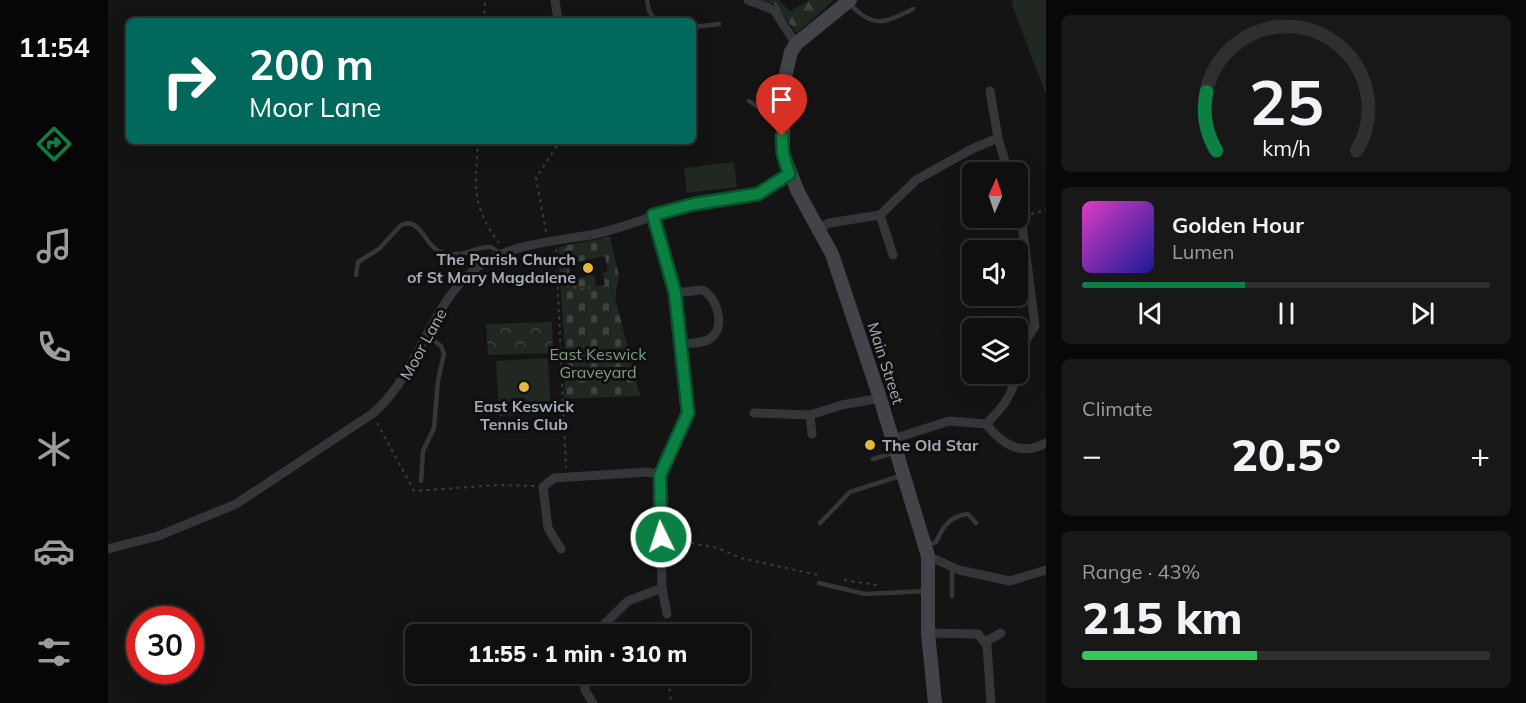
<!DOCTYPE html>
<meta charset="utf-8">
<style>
body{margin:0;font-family:Mulish,sans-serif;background:#181819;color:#f1f3f6;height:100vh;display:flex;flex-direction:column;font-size:22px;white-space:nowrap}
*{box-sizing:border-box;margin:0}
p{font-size:20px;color:#9b9c9f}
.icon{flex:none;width:33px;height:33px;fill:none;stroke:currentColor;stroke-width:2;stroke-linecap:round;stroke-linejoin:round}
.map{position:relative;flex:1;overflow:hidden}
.details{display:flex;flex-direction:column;gap:15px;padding:15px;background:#080809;width:480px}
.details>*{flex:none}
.hud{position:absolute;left:18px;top:18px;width:570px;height:126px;border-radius:9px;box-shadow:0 6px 24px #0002,0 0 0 2px #2f2f30;background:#00695c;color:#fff;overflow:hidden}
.needle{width:39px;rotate:3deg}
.tools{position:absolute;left:854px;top:162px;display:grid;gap:12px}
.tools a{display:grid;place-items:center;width:66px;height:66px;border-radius:9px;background:#0f0f10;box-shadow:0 6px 24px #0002,0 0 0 2px #2f2f30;font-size:30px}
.speed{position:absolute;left:18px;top:606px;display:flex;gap:12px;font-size:30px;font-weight:700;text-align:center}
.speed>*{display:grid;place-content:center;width:78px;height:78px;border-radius:50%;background:#0f0f10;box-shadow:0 6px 24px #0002,0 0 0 2px #2f2f30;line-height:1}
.speed .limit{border:9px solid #d22;background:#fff;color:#111}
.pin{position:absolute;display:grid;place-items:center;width:51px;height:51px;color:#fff;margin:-62px -26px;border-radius:50% 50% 50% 0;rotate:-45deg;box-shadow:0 0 6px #0007}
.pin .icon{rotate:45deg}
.me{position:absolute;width:66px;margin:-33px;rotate:356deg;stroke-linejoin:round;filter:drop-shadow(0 0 4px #0008)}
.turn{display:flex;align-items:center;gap:21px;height:126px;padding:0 24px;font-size:27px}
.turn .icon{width:78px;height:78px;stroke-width:2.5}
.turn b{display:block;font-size:42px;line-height:51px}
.big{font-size:45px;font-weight:800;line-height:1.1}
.details .widget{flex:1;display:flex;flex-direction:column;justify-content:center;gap:9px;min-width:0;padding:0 21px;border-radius:9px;background:#181819}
.details .dial{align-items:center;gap:0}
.dial svg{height:156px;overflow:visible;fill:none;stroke:#2f2f30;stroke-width:7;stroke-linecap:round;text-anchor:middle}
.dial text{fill:#f1f3f6;stroke:none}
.song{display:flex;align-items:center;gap:18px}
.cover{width:72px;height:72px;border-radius:9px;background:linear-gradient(135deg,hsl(310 70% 55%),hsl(240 70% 35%))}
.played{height:6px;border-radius:3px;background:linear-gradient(90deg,#0b8043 40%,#2f2f30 40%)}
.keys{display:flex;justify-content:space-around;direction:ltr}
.heat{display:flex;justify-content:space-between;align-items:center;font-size:33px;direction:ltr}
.charge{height:9px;border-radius:4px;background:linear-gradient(90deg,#34c759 43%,#2f2f30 0)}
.trip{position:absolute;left:297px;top:624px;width:345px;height:60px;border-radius:9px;background:#0f0f10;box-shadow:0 6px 24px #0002,0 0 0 2px #2f2f30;font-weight:800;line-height:60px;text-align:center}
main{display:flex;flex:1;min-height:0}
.dock{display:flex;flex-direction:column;width:108px;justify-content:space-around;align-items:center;background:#060606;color:#9b9c9f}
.dock .icon{width:42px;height:42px}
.dock .on{color:#0b8043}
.dock b{font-size:27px;color:#f1f3f6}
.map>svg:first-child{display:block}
</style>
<main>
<nav class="dock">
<b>11:54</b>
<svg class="icon on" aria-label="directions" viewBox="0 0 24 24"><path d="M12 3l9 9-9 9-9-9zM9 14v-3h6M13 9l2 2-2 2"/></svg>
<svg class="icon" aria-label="music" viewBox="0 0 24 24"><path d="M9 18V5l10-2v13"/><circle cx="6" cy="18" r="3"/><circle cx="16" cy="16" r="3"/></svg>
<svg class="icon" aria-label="phone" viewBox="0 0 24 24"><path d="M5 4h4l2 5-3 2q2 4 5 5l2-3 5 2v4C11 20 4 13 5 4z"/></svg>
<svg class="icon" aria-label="climate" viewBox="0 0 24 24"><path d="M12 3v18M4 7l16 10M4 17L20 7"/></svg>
<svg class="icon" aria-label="car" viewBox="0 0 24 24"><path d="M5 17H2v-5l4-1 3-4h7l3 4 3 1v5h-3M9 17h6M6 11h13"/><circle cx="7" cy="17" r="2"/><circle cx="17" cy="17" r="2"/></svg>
<svg class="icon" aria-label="filters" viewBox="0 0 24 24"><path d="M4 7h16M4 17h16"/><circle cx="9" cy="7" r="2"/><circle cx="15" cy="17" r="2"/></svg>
</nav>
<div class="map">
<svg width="938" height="703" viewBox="0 0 938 703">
<defs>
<pattern id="forest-firs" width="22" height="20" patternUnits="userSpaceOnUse" patternTransform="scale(1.5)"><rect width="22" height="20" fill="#202821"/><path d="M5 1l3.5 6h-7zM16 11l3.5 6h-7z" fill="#3d443f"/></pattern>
<pattern id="cemetery-stones" width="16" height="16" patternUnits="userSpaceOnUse" patternTransform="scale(1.5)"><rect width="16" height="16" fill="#202821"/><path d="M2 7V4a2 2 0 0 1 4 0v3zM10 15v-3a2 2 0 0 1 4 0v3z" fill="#3d443f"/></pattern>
<pattern id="park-crowns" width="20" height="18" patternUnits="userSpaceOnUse" patternTransform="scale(1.5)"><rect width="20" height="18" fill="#202821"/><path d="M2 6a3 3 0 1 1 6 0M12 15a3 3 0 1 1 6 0" fill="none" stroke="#3d443f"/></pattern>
</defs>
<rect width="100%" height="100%" fill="#141415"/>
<g fill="#202821">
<path d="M906,0H938V95L903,2Z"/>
<path d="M626,162L629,187L579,193L576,168Z"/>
<path d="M440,358L443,413L391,416L388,361Z"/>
</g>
<path fill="url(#forest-firs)" d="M653,0H671L682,11L702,0H726L689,33L666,4Z"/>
<path fill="url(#cemetery-stones)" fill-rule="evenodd" d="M502,237L511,276L507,297L532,396L456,399L458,366L450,247ZM497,256L500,271L495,273L497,285L488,286L486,275L463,279L460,264Z"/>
<path fill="url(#park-crowns)" d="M444,322L445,353L380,355L378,324Z"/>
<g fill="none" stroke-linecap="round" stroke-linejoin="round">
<g stroke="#3b3c41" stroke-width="2" stroke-dasharray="3 4.5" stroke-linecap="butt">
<path d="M376,21L377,0"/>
<path d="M370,141C368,186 362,204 391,243"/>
<path d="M923,214L938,210"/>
<path d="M438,232L428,178L452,141"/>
<path d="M458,248L455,264L459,286L474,289L486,287"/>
<path d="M448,249L458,468"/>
<path d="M459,249L465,263"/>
<path d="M269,423L306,491L390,485L427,486"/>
<path d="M561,539L610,548L633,558L710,575"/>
<path d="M736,580L769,585"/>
<path d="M555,622L556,634"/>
<path d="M560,674L563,703"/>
</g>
<g stroke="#35353a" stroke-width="4.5">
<path d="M539,0L541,11L548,21"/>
<path d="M742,4C765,29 777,23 805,9"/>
<path d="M585,27L611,24"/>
<path d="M641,101L650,107L672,108"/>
<path d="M248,275L250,262L271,249L293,225L300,223C317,226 318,249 336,253C361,258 365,246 383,247L393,254"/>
<path d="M765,459L785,453"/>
<path d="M313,481L315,451L326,428L330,380L336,354L333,346L320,336"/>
<path d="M712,523L742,492L792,476"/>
<path d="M819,546L828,542C835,527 841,516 860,514L868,523"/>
<path d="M711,583L757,594L819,591"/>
<path d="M844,596V567"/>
</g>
<g stroke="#35353a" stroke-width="9">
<path d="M447,0L450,21"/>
<path d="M640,0L666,10L688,44"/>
<path d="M882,91L890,138L900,172"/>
<path d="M909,202L913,216L927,326L910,353L909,364"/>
<path d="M545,215L567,293L580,413L552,475L554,588L559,614"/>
<path d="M772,215L785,255"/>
<path d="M712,228L721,223L772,215L808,180L864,149L890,138"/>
<path d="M567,293L594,290C609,296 618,327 603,338C595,344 583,343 575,344"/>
<path d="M646,413L702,415L734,405L772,398"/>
<path d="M702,415L704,434"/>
<path d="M878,424C894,444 913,457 938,443"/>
<path d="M785,439L841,421L878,424C893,409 905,396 908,374"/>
<path d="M0,549L50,536L128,504L264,414C314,372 322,296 377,262C409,243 450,241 487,234C516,228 545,215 574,207C599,201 627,203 650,193C661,189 672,181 681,174"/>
<path d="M453,549L440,528L435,487L446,478L540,472L552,475"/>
<path d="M820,556L851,570L902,581L938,570"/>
<path d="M820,633L870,634L879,646L883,703"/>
<path d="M486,634L520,601L554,588"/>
<path d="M877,642L893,633"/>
<path d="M476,674L477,690L485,703"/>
</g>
<path stroke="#43444a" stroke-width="14" d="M742,0L688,44L683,52L675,86V154L690,192L724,254L772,398L820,556V633L827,703"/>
</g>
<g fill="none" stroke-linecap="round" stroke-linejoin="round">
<defs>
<path id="route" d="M553,537L552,475L580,413L567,293L545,215L586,204L650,194L681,174L675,154L674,136"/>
</defs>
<use href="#route" stroke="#07532c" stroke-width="15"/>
<use href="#route" stroke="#0b8043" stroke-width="10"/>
</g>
<g fill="#e5b73c" stroke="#0f0f10" stroke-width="2">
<circle cx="480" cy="268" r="6"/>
<circle cx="416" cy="387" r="6"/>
<circle cx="762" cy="445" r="6"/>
</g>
<g text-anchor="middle" stroke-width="6" stroke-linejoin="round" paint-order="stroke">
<g font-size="16" font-weight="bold" fill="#a6aab5" stroke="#0f0f10" text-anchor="end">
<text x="468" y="265">The Parish Church<tspan x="468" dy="18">of St Mary Magdalene</tspan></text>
<text x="416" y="412" text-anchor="middle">East Keswick<tspan x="416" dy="18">Tennis Club</tspan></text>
<text x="774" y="451" text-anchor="start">The Old Star</text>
</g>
<g font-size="16" fill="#a6aab5" stroke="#0f0f10">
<text transform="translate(315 344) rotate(-61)" y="6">Moor Lane</text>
<text transform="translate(778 363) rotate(72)" y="6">Main Street</text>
</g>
<g font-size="16" fill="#7e9e82" stroke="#0f0f10">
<text x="490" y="360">East Keswick<tspan x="490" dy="18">Graveyard</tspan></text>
</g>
</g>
</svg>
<div class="tools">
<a><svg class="needle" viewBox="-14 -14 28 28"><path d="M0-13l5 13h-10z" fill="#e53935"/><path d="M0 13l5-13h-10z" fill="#9b9c9f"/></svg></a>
<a><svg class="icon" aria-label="sound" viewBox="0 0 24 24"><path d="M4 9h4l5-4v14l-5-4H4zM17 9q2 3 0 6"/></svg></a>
<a><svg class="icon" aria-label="layers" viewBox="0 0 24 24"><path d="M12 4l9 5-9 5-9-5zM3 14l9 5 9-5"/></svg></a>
</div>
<div class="speed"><div class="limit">30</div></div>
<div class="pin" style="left:674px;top:136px;background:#d93025"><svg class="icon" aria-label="arrive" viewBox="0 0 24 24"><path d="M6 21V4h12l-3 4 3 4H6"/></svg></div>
<svg class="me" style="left:553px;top:537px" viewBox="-20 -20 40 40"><circle r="17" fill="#0b8043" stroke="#fff" stroke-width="3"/><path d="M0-11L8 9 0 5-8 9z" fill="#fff"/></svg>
<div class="trip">11:55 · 1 min · 310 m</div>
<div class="hud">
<div class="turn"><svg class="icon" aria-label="right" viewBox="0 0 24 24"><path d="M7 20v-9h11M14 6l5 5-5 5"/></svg><div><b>200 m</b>Moor Lane</div></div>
</div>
</div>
<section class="details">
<div class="widget dial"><svg viewBox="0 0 100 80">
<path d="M14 69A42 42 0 1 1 86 69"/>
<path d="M14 69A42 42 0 0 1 9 39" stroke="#0b8043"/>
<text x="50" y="56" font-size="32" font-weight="700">25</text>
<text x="50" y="72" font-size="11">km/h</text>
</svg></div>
<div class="widget">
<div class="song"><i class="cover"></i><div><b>Golden Hour</b><p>Lumen</p></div></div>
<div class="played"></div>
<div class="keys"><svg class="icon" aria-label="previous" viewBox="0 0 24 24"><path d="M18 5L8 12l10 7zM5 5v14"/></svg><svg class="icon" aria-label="pause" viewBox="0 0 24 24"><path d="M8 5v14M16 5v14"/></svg><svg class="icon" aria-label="next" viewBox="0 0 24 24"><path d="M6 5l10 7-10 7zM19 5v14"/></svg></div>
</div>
<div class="widget"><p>Climate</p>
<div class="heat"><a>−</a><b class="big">20.5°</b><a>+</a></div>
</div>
<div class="widget"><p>Range · 43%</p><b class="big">215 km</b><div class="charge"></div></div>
</section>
</main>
